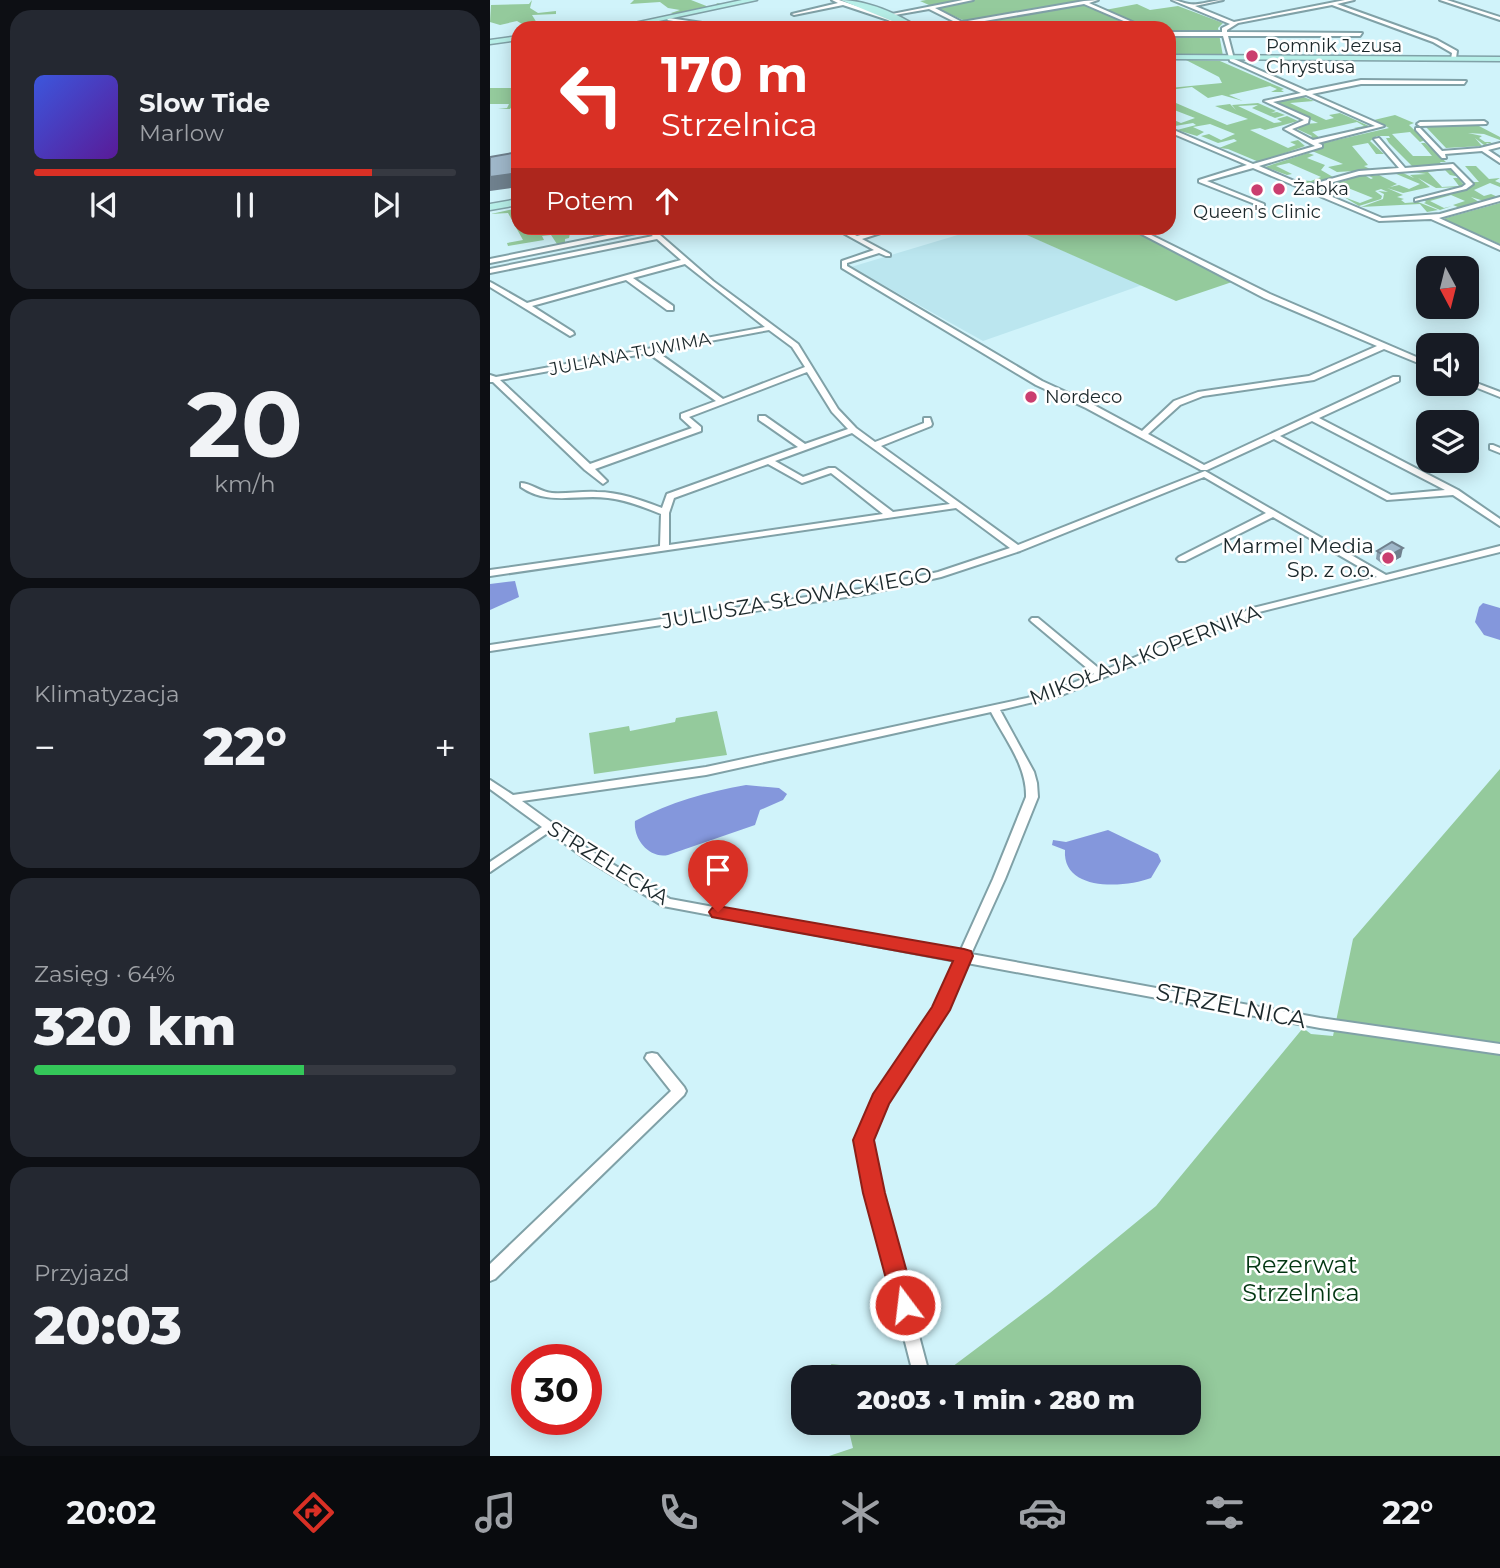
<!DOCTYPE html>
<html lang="pl">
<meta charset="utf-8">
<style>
body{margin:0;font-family:Montserrat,sans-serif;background:#242831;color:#f1f3f6;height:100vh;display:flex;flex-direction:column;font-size:26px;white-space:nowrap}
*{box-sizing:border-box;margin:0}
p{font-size:23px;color:#9ea1a6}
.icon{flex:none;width:38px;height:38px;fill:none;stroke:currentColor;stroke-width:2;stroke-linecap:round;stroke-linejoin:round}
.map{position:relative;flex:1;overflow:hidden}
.details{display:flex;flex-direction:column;gap:10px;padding:10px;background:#0d0f14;width:490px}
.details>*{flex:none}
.banner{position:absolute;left:21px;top:21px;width:665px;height:214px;border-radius:21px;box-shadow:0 4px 18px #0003;background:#d93025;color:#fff;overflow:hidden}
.needle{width:46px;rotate:173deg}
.buttons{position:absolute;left:926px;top:256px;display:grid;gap:14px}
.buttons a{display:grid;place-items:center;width:63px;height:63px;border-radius:14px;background:#171b24;box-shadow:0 4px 18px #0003;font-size:35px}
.speed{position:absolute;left:21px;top:1344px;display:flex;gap:14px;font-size:35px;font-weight:700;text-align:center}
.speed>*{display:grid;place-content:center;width:91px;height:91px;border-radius:50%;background:#171b24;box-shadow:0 4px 18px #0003;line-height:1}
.speed .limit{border:10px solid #d22;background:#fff;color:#111}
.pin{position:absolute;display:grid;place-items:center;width:60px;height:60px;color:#fff;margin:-72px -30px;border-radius:50% 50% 50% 0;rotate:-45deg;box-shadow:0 0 7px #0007}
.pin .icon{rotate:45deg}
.me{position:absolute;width:77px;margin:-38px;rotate:345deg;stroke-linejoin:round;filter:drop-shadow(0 0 5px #0008)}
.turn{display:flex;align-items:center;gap:24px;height:147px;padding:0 35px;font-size:32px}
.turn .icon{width:91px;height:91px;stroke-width:2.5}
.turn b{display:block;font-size:49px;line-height:60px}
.then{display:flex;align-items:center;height:66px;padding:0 35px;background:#0003;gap:14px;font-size:26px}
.big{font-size:52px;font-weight:800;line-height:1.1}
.details .card{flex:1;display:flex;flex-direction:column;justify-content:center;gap:10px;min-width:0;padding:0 24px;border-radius:21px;background:#242831}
.details .dial{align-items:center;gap:0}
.dial b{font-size:91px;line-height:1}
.song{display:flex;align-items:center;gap:21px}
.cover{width:84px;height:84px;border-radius:10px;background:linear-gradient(135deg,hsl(230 70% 55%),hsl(270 70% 35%))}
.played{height:7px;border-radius:4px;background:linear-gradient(90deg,#d93025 80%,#363941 80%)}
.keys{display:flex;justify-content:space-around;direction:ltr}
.heat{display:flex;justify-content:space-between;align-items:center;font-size:38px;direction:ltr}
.charge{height:10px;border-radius:5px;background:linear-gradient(90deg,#34c759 64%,#363941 0)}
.trip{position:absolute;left:301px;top:1365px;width:410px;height:70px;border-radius:21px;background:#171b24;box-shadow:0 4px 18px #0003;font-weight:800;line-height:70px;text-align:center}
.tab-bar{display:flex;height:112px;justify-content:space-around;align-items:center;background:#090b0e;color:#9ea1a6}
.tab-bar .icon{width:49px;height:49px}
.tab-bar .on{color:#d93025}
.tab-bar b{font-size:32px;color:#f1f3f6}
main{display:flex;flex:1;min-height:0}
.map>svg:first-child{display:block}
</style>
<main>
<section class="details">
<div class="card">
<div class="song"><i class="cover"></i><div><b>Slow Tide</b><p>Marlow</p></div></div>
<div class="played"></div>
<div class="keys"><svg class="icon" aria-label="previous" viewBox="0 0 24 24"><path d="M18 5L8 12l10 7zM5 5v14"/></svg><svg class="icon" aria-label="pause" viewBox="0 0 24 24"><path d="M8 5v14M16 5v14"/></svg><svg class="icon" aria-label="next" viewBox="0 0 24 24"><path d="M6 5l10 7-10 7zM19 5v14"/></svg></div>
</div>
<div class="card dial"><b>20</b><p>km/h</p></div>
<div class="card"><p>Klimatyzacja</p>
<div class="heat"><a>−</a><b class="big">22°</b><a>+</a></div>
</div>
<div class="card"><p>Zasięg · 64%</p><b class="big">320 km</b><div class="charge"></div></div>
<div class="card"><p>Przyjazd</p><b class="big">20:03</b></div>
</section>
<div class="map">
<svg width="1010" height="1456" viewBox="0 0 1010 1456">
<rect width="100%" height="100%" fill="#d0f3fa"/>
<path fill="#bbe6ef" d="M491,228H521L652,285L493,341L361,267Z"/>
<g fill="#94ca9c">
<path d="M42,0L40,8L48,13L66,11V14L42,15L47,23L37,27L27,21L10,25L0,22L1,5L39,4Z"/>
<path d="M144,0H201L219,7L229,5L226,3L233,4L185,15L181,13L190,10L178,8L170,2L140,4Z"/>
<path d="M436,0H587L615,10L647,4L660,10L688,6L733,23L728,28L733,56H679V28H491L430,1Z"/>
<path d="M696,60L730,61L794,89L791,90L794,92H781L787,89L780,86L739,95L753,101L732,95L718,98L702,87L679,90V88L732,83L729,77Z"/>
<path d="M0,88H28V98L20,109H8L17,108L19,104H0Z"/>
<path d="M811,96L824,101L800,103L836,120L844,118L839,115L850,113L879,126L867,129L864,128L874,126L867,122L822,132L830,138H820L822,136L807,129L814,124L828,123L785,103Z"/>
<path d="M679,100L737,125L758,119L725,106L740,104L746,110L742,105L768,103L786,111L781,113L787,112L795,115L785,118L762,108L768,105L748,106L784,123L792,122L787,119L797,116L808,121L775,130L770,128L760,130L798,148L806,145L800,142L808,140L815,146L769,162L738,149L729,148L747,141L744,139L728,143L711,136L719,134L731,140L745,134L720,124L703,127L714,132L707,136L687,130L706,125L703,123L679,127L682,125L679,118L691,123L705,118L679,108Z"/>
<path d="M905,115L924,123L919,125L935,140L930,142L920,132L902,134L923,156H942L931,143H935L956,162H950L952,165L958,164L954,166L923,167L899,143L896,138H900L899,136H887L880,141L894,154H886L878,143L862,146L878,165L874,166L882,170L847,172L838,167L853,164L822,151L833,148L831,143L834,141L838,142L899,128L884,120Z"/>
<path d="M976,125L989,126L1010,137V140L994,134L978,133L992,136L989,138L995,142H1000L1003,144L996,143L998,145H994L985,138L992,146L956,148L936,127Z"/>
<path d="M818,153L824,155L817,158L835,165L831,170L843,177L819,184L808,180L821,181L831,177L799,163L786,166L802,174L797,175L775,167Z"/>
<path d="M975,166H986L999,179L1010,178L1005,181L1010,183V187L1000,183L984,190L994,196L1001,194L1008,197L994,201L981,197L989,202L970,208L963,205L975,201L961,195L940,201L954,208L962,206L950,210L934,203L936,202L934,200L977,189L982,182H989Z"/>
<path d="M959,168L970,177L960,175L955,170L938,172L952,187L969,186L963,178H968L974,185L972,187L946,188L928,178L940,187L913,193L897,188L913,195L907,197L914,199L911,200L915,203L928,202L948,210L937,212L930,204L871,207L893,199L894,194L888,191L898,192L891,189L885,191L892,196L891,199L869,206L854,197L870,203L883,198L848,184L834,187L852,195L848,197L825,186L851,180L855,181L865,175L884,173L876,176L881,179L883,178L879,176L889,175L907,184L900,187L909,185L919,189L930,184L904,173H913L924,178L920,175L936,174L922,172L925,170Z"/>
<path d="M1010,203V244L952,219Z"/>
<path d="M28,208L26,215L28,228H132L103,238L104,228L81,229L79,238L75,239V246L69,247L61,235L52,236L54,240L18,246L17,243L33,240L18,213L1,214Z"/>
<path d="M521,228H638L742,282L686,301Z"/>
<path d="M227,711L237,755L104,774L99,733L139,726L140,731L185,722L186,718Z"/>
<path d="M1010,769V1456H339L363,1448L357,1423H698V1377H345L341,1364L450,1376L560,1293L666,1206L813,1028L821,1034L843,1036L863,939Z"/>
</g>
<g fill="#8497dc">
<path d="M25,581L29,597L0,610V584Z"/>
<path d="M993,603L1010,608V640L994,635L985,622L989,607Z"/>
<path d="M256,785L289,788L297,794L293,800L270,810L265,825L178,855C159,859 143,839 145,821C181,802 216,792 256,785Z"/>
<path d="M618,830L668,854L671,861L661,878C635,888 572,892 575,850L562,845L563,840L576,842Z"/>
</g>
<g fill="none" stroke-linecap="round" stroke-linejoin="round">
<defs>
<g id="street">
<path d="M342,0H349L402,18L419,28H413L398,20L353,5L304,15L302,14L348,3Z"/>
<path d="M473,0H483L445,8L472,22L594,1L608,0L599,3L656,28H650L594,4L471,25L439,9L399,16L397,15Z"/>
<path d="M682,0C688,0 692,3 699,4C709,6 722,0 733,0L705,6L744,22L855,0H864L847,4L947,40L967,51L966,58L961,59L962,53L943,42L842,5L748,23L737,30V32L872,33L870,36H738L744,59L817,91L871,80L976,81L974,84H871L822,94L894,126L828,143L832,145V147L769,166L816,186L869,171L909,168L884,139L889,138L915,168L963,164L983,184L976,189L925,201V199L972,187L976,184L961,168L869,175L821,188L892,218L950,214L1010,197V201L949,218L1010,246V250L941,219L889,221L763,168L717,181L774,204V206H770L709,182V180L757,165L679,132V128L763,164L825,146L794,129L814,120L774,101L811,93L740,61L733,36H679V32H732V28L740,24ZM816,95L885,126L823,140L802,129L818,123L819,118L783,102Z"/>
<path d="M950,0H957L1010,17V20Z"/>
<path d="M179,18L239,27L241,28H229L177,20Z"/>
<path d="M994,121L997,123L996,124L930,126L927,124L930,122Z"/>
<path d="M926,128H930L952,151L990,148L1010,143V147L998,150L1010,158V163L992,151L955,154L956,158H952L926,130Z"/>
<path d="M152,228H162L223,281L308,344L348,409L366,428L385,442L434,423V418H440L442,424L441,426L391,446L528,545L715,471L896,575L1010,546V552L769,612L572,695L510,710L544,772L547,783L548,797L515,879L481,954L830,1018L1010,1044V1054L830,1028L477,963L455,1013L396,1102L380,1140L391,1193L440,1377H424L377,1193L366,1140L385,1096L445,1008L466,961L173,906L93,857L59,832L0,872V862L52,827L0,789V780L23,795L216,767L537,698L564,691L604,674L542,622L540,620L542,618H548L612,671L763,608L887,577L783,517L695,561H689L687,559L689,557L776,513L714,477L530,551L451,577L376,594L0,651V645L376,588L448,572L520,548L466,508L0,576V570L170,546L171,514C154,507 136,500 118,498C87,494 58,506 31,487V483C41,483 50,492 62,493C77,494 92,491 107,492C129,492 151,500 172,508L177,494L308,447L269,420V416H275L315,444L358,429L342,412L317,372L199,417L211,427V431L105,469L117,481L113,484L95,470L3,382H0V375L6,377L275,327L195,264L143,278L183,306V310H177L136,280L42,306L83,332L84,334L80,336L0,287V282L2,283L37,303L191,260L167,239L0,273V269L163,236L156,231L0,263V259ZM279,330L302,347L315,367L233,399L166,351ZM158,353L226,401L191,414V418L202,428L100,464L10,380ZM362,433L460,504L403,512L345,468H339L313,477L285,461ZM278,464L312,483L341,473L393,514L179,545V513L184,498ZM501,712C515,739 537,766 536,797L503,879L470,952L180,899L101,851L32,801L216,775Z"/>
<path d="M344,228H351L367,236L396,228H404L403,229L372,239L400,254V256H396L389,253L357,263V266L552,381L602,404L652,431L684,401L708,392L819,376L887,346L774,298L640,228H647L780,294L938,362V367L894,349L824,380L713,396L690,405L658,434L714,465L903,377H909V381L829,418L968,490L1010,519V526L963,495L897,500L784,439L717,470H711L596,408L546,385L352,268V261L384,250ZM822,421L955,490L901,495L790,436Z"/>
<path d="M976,379L1010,392V397L975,383H976Z"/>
<path d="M1000,445H1003L1010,448V453L1000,449Z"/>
<path d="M162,1053L167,1054L194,1087L196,1091L194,1095L5,1279L0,1281V1264L181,1091L155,1058L157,1054Z"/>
</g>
<g id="secondary">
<path d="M252,0H267L136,28H121Z"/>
<path d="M351,0C376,0 409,14 429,28H419Z"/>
<path d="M28,36V40L0,44V40Z"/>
<path d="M679,55L1010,57V61L679,59Z"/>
<path d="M28,199V205L0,210V204Z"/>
</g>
</defs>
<use href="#street" stroke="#80a1a7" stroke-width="4"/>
<use href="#secondary" stroke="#80a1a7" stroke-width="3"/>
<use href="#street" fill="#fff" fill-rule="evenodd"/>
<use href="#secondary" fill="#b7efe8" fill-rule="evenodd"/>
</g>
<path fill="#899dad" d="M887,551L911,557L895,566L886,559Z"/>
<g fill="#6f808d">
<path d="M28,173V187L0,191V177Z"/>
<path d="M913,548L911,557L895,566L897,557Z"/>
</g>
<g fill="#9fb7c9" stroke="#6f808d" stroke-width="2">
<path d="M28,152V173L0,177V157Z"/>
<path d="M902,542L913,548L897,557L887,551Z"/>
</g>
<path fill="#d93025" stroke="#8d1f18" stroke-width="2" d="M228,906L474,949L481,951L483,956L460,1010L399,1104L384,1140L395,1193L426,1305L423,1312L415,1315L407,1312L403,1305L373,1193L363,1140L383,1094L442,1007L463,961L222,917L219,912L222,908Z"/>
<g fill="#ca3e6f" stroke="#fff" stroke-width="2.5">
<circle cx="762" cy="56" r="7"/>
<circle cx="789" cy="189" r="7"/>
<circle cx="767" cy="190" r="7"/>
<circle cx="541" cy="397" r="7"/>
<circle cx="898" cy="558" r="7"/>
</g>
<g text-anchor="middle" stroke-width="5" stroke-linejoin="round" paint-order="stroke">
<g font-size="18" fill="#1b282b" stroke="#fff" text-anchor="start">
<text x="776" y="52">Pomnik Jezusa<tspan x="776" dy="21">Chrystusa</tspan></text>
<text x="803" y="195">Żabka</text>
<text x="767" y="218" text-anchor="middle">Queen's Clinic</text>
<text x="555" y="403">Nordeco</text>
</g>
<g font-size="18" fill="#1b282b" stroke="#fff">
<text transform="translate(140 354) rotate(-11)" y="6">JULIANA TUWIMA</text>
</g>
<g font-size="21" fill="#1b282b" stroke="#fff" text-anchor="end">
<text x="884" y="553">Marmel Media<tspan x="884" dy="24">Sp. z o.o.</tspan></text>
</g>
<g font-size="21" fill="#1b282b" stroke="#fff">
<text transform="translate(307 598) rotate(-10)" y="7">JULIUSZA SŁOWACKIEGO</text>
<text transform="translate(655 655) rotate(-21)" y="7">MIKOŁAJA KOPERNIKA</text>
<text transform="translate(118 863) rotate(32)" y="7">STRZELECKA</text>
</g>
<g font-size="24" fill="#1b282b" stroke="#fff">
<text transform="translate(741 1006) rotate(11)" y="8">STRZELNICA</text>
</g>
<g font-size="24" fill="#033612" stroke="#fff">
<text x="811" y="1273">Rezerwat<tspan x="811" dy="28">Strzelnica</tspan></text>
</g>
</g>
</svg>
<div class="buttons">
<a><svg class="needle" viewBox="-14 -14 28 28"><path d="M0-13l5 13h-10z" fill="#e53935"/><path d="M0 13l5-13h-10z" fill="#9ea1a6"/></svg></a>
<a><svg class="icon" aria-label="sound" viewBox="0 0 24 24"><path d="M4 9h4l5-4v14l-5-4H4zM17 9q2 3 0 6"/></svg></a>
<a><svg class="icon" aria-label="layers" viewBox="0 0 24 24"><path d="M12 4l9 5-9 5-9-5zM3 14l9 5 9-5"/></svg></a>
</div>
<div class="speed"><div class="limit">30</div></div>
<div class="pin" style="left:228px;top:912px;background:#d93025"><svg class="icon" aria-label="arrive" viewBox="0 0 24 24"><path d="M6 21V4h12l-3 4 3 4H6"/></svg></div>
<svg class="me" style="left:415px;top:1305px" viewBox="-20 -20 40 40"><circle r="17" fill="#d93025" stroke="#fff" stroke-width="3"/><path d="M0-11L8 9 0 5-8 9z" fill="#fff"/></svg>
<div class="trip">20:03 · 1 min · 280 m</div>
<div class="banner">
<div class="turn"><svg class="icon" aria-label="left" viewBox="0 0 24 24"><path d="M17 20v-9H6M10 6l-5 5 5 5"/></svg><div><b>170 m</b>Strzelnica</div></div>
<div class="then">Potem<svg class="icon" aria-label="ahead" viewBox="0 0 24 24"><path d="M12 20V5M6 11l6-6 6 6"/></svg></div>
</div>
</div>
</main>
<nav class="tab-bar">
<b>20:02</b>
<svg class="icon on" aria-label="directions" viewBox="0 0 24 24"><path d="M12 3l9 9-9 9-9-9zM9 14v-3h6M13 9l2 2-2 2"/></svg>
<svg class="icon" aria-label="music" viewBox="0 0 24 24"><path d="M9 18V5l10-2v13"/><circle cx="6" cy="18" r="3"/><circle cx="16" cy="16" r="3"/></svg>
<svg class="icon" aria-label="phone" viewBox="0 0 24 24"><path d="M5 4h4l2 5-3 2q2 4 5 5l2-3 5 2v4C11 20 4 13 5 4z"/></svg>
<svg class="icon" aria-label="climate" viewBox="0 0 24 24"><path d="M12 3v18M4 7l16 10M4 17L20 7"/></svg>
<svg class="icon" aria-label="car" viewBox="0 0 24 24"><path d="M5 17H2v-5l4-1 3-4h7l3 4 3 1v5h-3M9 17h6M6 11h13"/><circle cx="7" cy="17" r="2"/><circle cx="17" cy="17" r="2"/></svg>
<svg class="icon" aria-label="filters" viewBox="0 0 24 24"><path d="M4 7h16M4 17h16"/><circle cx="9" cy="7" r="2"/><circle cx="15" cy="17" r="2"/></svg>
<b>22°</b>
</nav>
